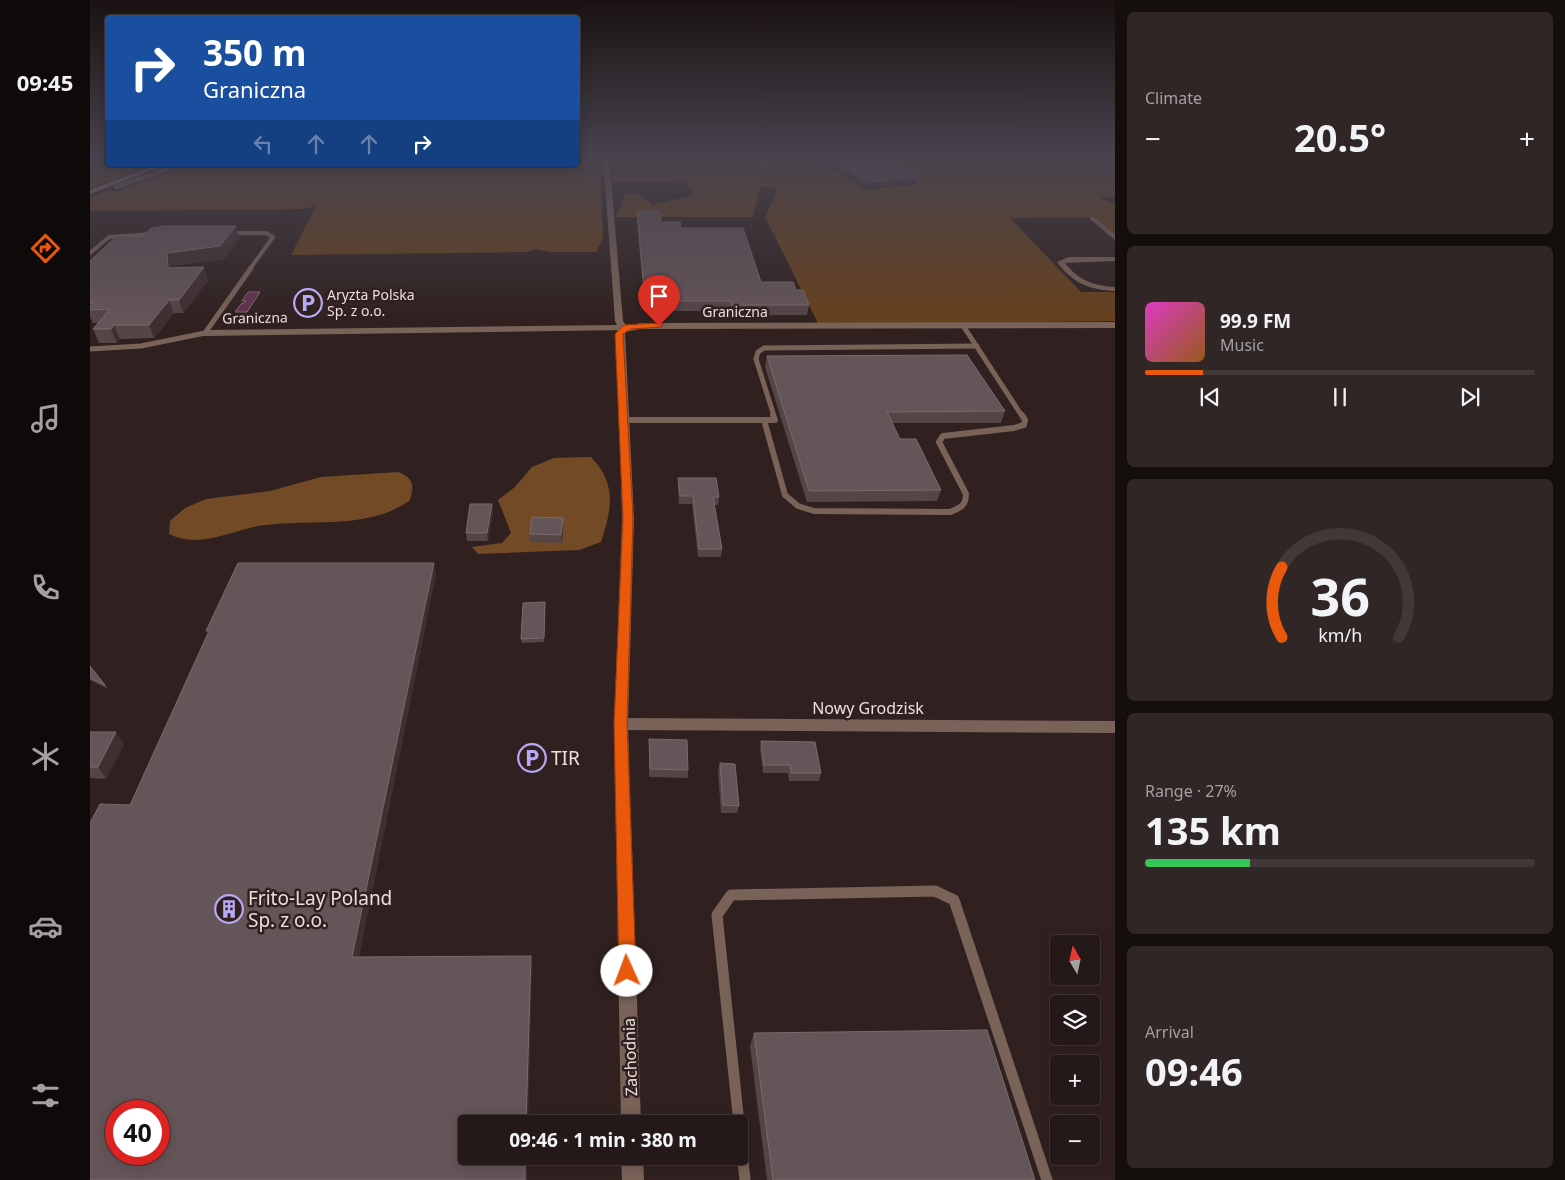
<!DOCTYPE html>
<meta charset="utf-8">
<style>
body{margin:0;font-family:"Noto Sans",sans-serif;background:#302625;color:#f1f3f6;height:100vh;display:flex;flex-direction:column;font-size:19px;white-space:nowrap}
*{box-sizing:border-box;margin:0}
p{font-size:16px;color:#a3a0a2}
.icon{flex:none;width:28px;height:28px;fill:none;stroke:currentColor;stroke-width:2;stroke-linecap:round;stroke-linejoin:round}
.map{position:relative;flex:1;overflow:hidden}
.panel{display:flex;flex-direction:column;gap:12px;padding:12px;background:#140e0d;width:450px}
.panel>*{flex:none}
.banner{position:absolute;left:15px;top:15px;width:475px;height:152px;border-radius:5px;box-shadow:0 2px 12px #0003,0 0 0 1px #413837;background:#1a4fa0;color:#fff;overflow:hidden}
.needle{width:32px;rotate:351deg}
.tools{position:absolute;left:960px;top:935px;display:grid;gap:10px}
.tools a{display:grid;place-items:center;width:50px;height:50px;border-radius:5px;background:#241918;box-shadow:0 2px 12px #0003,0 0 0 1px #413837;font-size:25px}
.speed{position:absolute;left:15px;top:1100px;display:flex;gap:10px;font-size:25px;font-weight:700;text-align:center}
.speed>*{display:grid;place-content:center;width:65px;height:65px;border-radius:50%;background:#241918;box-shadow:0 2px 12px #0003,0 0 0 1px #413837;line-height:1}
.speed .limit{border:8px solid #d22;background:#fff;color:#111}
.pin{position:absolute;display:grid;place-items:center;width:42px;height:42px;color:#fff;margin:-51px -21px;border-radius:50% 50% 50% 0;rotate:-45deg;box-shadow:0 0 5px #0007}
.pin .icon{rotate:45deg}
.me{position:absolute;width:55px;margin:-28px;rotate:358deg;stroke-linejoin:round;filter:drop-shadow(0 0 4px #0008)}
.turn{display:flex;align-items:center;gap:18px;height:105px;padding:0 15px;font-size:22px}
.turn .icon{width:65px;height:65px;stroke-width:2.5}
.turn b{display:block;font-size:35px;line-height:42px}
.lanes{display:flex;align-items:center;height:48px;padding:0 15px;background:#0003;justify-content:center;gap:25px;direction:ltr}
.lanes .off{opacity:.35}
.big{font-size:38px;font-weight:700;line-height:1.1}
.panel .card{flex:1;display:flex;flex-direction:column;justify-content:center;gap:8px;min-width:0;padding:0 18px;border-radius:8px;background:#302625}
.panel .dial{align-items:center;gap:0}
.dial svg{height:130px;overflow:visible;fill:none;stroke:#413837;stroke-width:7;stroke-linecap:round;text-anchor:middle}
.dial text{fill:#f1f3f6;stroke:none}
.song{display:flex;align-items:center;gap:15px}
.cover{width:60px;height:60px;border-radius:8px;background:linear-gradient(135deg,hsl(310 70% 55%),hsl(30 70% 35%))}
.played{height:5px;border-radius:2px;background:linear-gradient(90deg,#ea580c 15%,#413837 15%)}
.keys{display:flex;justify-content:space-around;direction:ltr}
.heat{display:flex;justify-content:space-between;align-items:center;font-size:28px;direction:ltr}
.charge{height:8px;border-radius:4px;background:linear-gradient(90deg,#34c759 27%,#413837 0)}
.trip{position:absolute;left:368px;top:1115px;width:290px;height:50px;border-radius:5px;background:#241918;box-shadow:0 2px 12px #0003,0 0 0 1px #413837;font-weight:700;line-height:50px;text-align:center}
main{display:flex;flex:1;min-height:0}
.menu{display:flex;flex-direction:column;width:90px;justify-content:space-around;align-items:center;background:#0e0a0a;color:#a3a0a2}
.menu .icon{width:35px;height:35px}
.menu .active{color:#ea580c}
.menu b{font-size:22px;color:#f1f3f6}
.map>svg:first-child{display:block}
</style>
<main>
<nav class="menu">
<b>09:45</b>
<svg class="icon active" aria-label="directions" viewBox="0 0 24 24"><path d="M12 3l9 9-9 9-9-9zM9 14v-3h6M13 9l2 2-2 2"/></svg>
<svg class="icon" aria-label="music" viewBox="0 0 24 24"><path d="M9 18V5l10-2v13"/><circle cx="6" cy="18" r="3"/><circle cx="16" cy="16" r="3"/></svg>
<svg class="icon" aria-label="phone" viewBox="0 0 24 24"><path d="M5 4h4l2 5-3 2q2 4 5 5l2-3 5 2v4C11 20 4 13 5 4z"/></svg>
<svg class="icon" aria-label="climate" viewBox="0 0 24 24"><path d="M12 3v18M4 7l16 10M4 17L20 7"/></svg>
<svg class="icon" aria-label="car" viewBox="0 0 24 24"><path d="M5 17H2v-5l4-1 3-4h7l3 4 3 1v5h-3M9 17h6M6 11h13"/><circle cx="7" cy="17" r="2"/><circle cx="17" cy="17" r="2"/></svg>
<svg class="icon" aria-label="filters" viewBox="0 0 24 24"><path d="M4 7h16M4 17h16"/><circle cx="9" cy="7" r="2"/><circle cx="15" cy="17" r="2"/></svg>
</nav>
<div class="map">
<svg width="1025" height="1180" viewBox="0 0 1025 1180">
<rect width="100%" height="100%" fill="#302120"/>
<g fill="#67411e">
<path d="M0,156H17L18,165H63L0,188Z"/>
<path d="M488,156H510L513,238L506,252H459L445,249L438,252L201,255L226,206L212,209L0,211V198L15,191H27L100,165H488Z"/>
<path d="M522,156H720L776,190L829,184L779,156H1025V197H1009L1025,205V235L1004,217L920,218L991,292H1025V321L729,325L675,217L688,190L676,186L670,187L663,217H526L535,194C548,191 554,196 562,205L604,195L599,185L589,181L523,182Z"/>
</g>
<g fill="#724b26">
<path d="M501,457C527,484 522,509 511,542L489,550L388,554L382,547L412,543L421,533L408,500L425,487L442,467L464,458Z"/>
<path d="M309,472C324,479 324,485 320,500C280,530 222,519 175,525C142,529 112,550 79,534L80,521L95,508L116,499L180,491L231,477Z"/>
</g>
<path fill="#61334c" stroke="#8a6778" d="M158,292H170L157,312H145L151,304L154,303L156,301H152Z"/>
<g fill="none" stroke-linecap="round" stroke-linejoin="round">
<g stroke="#796258" stroke-width="4">
<path d="M26,187L89,165"/>
<path d="M139,233H176L183,237L160,269"/>
<path d="M0,253L19,237L63,234"/>
</g>
<g stroke="#796258" stroke-width="5">
<path d="M874,327L932,416"/>
<path d="M0,349L51,346L115,333L161,268"/>
<path d="M684,416L666,359L668,352L674,348L887,346"/>
</g>
<g stroke="#796258" stroke-width="6">
<path d="M533,420H674L695,495L708,506L724,511L860,512C870,508 876,506 876,494L849,442L853,436L924,428L934,425L935,420L932,415"/>
<path d="M674,420H685L683,415"/>
</g>
<path stroke="#796258" stroke-width="11" d="M655,1180L627,915L641,895L845,891L864,900L957,1180"/>
<g fill="#796258" fill-rule="evenodd">
<path d="M513,156H519L533,321L538,328L537,330L115,336L111,333L115,330L527,325L525,321Z"/>
<path d="M1000,217H1004L1025,234V240L1000,219Z"/>
<path d="M978,257H1025V261L975,263C988,280 1004,286 1025,287V291C1000,290 982,283 967,262Z"/>
<path d="M531,718L1025,721V733L531,730L526,728L524,724L526,720Z"/>
</g>
<g fill="#796258" fill-rule="evenodd">
<path d="M1025,322V328L550,329L535,332L544,519L538,724L551,1124H531L524,724L532,519L527,330L550,323Z"/>
<path d="M531,1156H553L554,1180H532Z"/>
</g>
<path fill="#a88374" fill-rule="evenodd" d="M66,165H74L0,194V190Z"/>
</g>
<g fill="#544547">
<path d="M743,156H787L826,181L781,187L753,169L749,166L750,164L743,160Z"/>
<path d="M547,211L571,222L591,228L671,282L706,290L719,305L717,315H641L640,311H555L547,220Z"/>
<path d="M53,236L149,238L134,259L81,266V267L118,280L93,313H84L64,338L30,339L27,343H9L3,329L8,323H3L0,316V261Z"/>
<path d="M677,356L915,411L911,423H802L810,439L851,490L847,501L717,502L675,367Z"/>
<path d="M588,478L629,497L628,505H624L632,549L631,557H608L602,504H589L588,485Z"/>
<path d="M402,504L403,512L398,541H377L376,533Z"/>
<path d="M473,526L472,543L440,542V534Z"/>
<path d="M455,602L454,642L432,643L431,639Z"/>
<path d="M0,666L15,685L18,689L0,680Z"/>
<path d="M0,732L34,744L16,779L0,778Z"/>
<path d="M559,739L598,770V778L559,777Z"/>
<path d="M671,741L731,773L729,781H699L698,773H673L670,749Z"/>
<path d="M630,763L649,806L647,813H631L628,771Z"/>
<path d="M664,1033L945,1180H677L660,1046Z"/>
</g>
<g fill="#3f2f31">
<path d="M827,176L826,181L781,187L782,182Z"/>
<path d="M146,226L149,238L134,259L81,266L82,280L78,268L77,253Z"/>
<path d="M114,267L118,280L93,313L89,300Z"/>
<path d="M79,300L84,313L64,338L59,325Z"/>
<path d="M24,325L30,339L27,343L21,329Z"/>
<path d="M402,504L403,512L398,541L397,533Z"/>
<path d="M473,518V526L472,543L471,535Z"/>
<path d="M344,563L346,575L267,968L262,957Z"/>
<path d="M26,732L34,744L16,779L8,767Z"/>
<path d="M441,956L442,966L438,1124H436Z"/>
<rect x="435" y="1156" width="2" height="24"/>
</g>
<g fill="#645558" stroke="#796b6d" fill-rule="evenodd">
<path d="M745,156H787L827,176L782,182L753,165L750,162L754,161Z"/>
<path d="M547,211H569L571,222H590L591,228H653L671,282H703L706,290H713L719,305H642L641,301H555Z"/>
<path d="M76,226H146L130,246L77,253L78,268L114,267L89,300H79L59,325H24L21,329H3L20,309L0,310V307L3,303H0V261L27,236H53L61,228Z"/>
<path d="M877,355L915,411L797,412L810,439H826L851,490L719,491L677,356Z"/>
<path d="M588,478H626L629,497H623L632,549H609L603,496H590Z"/>
<path d="M380,504H402L397,533H376Z"/>
<path d="M442,517L473,518L471,535L440,534Z"/>
<path d="M148,563H344L262,957L441,956L436,1124H376V1156H435V1180H0V823L10,804L40,805L119,631H116ZM26,1111H69V1154H26Z"/>
<path d="M455,602L454,638L431,639L433,603Z"/>
<path d="M0,666L15,685L0,678Z"/>
<path d="M0,732H26L8,767H0Z"/>
<path d="M559,739L597,740L598,770L560,769Z"/>
<path d="M671,741L725,742L731,773H701L700,765H674Z"/>
<path d="M630,763L645,764L649,806L633,805Z"/>
<path d="M897,1030L945,1180H683L664,1033Z"/>
</g>
<linearGradient id="sky" x2="0" y2="1"><stop stop-color="#1a1212"/><stop offset="0.49" stop-color="#48434e"/><stop offset="1" stop-color="#48434e" stop-opacity="0"/></linearGradient>
<rect width="1025" height="321" fill="url(#sky)"/>
<path fill="#ea580c" stroke="#983908" d="M569,323L572,324V327L541,329L533,334L543,518L537,724L546,971L543,977L537,980L531,977L529,971L524,724L533,518L525,334L534,325Z"/>
<defs>
<symbol id="parking-ring" viewBox="-11 -11 22 22"><circle r="9.5" fill="#302120" stroke="#b7abf8" stroke-width="1.5"/><path d="M-3.5-5.5H1a3.5 3.5 0 0 1 0 7H-1V5.5H-3.5ZM-1-3.4V-.6H.8a1.4 1.4 0 0 0 0-2.8Z" fill="#b7abf8"/></symbol>
<symbol id="building-ring" viewBox="-11 -11 22 22"><circle r="9.5" fill="#302120" stroke="#b7abf8" stroke-width="1.5"/><path d="M-4-6H4V6H1V3H-1V6H-4ZM-2.5-4.3h1.7v1.8h-1.7ZM.8-4.3h1.7v1.8H.8ZM-2.5-1h1.7V.8h-1.7ZM.8-1h1.7V.8H.8Z" fill="#b7abf8"/></symbol>
</defs>
<g fill-rule="evenodd">
<use href="#parking-ring" x="202" y="287" width="32" height="32"/>
<use href="#parking-ring" x="426" y="742" width="32" height="32"/>
<use href="#building-ring" x="123" y="893" width="32" height="32"/>
</g>
<g text-anchor="middle" stroke-width="5" stroke-linejoin="round" paint-order="stroke">
<g font-size="14" fill="#eadfde" stroke="#302120" text-anchor="start">
<text x="237" y="300">Aryzta Polska<tspan x="237" dy="16">Sp. z o.o.</tspan></text>
</g>
<g font-size="14" fill="#eadfde" stroke="#302120">
<text x="645" y="317">Graniczna</text>
<text transform="translate(165 318) rotate(-1)" y="5">Graniczna</text>
</g>
<g font-size="16" fill="#eadfde" stroke="#302120">
<text x="778" y="714">Nowy Grodzisk</text>
<text transform="translate(540 1057) rotate(-92)" y="6">Zachodnia</text>
</g>
<g font-size="19" fill="#eadfde" stroke="#302120" text-anchor="start">
<text x="461" y="765">TIR</text>
<text x="158" y="905">Frito-Lay Poland<tspan x="158" dy="22">Sp. z o.o.</tspan></text>
</g>
</g>
</svg>
<div class="tools">
<a><svg class="needle" viewBox="-14 -14 28 28"><path d="M0-13l5 13h-10z" fill="#e53935"/><path d="M0 13l5-13h-10z" fill="#a3a0a2"/></svg></a>
<a><svg class="icon" aria-label="layers" viewBox="0 0 24 24"><path d="M12 4l9 5-9 5-9-5zM3 14l9 5 9-5"/></svg></a>
<a>+</a>
<a>−</a>
</div>
<div class="speed"><div class="limit">40</div></div>
<div class="pin" style="left:569px;top:326px;background:#d93025"><svg class="icon" aria-label="arrive" viewBox="0 0 24 24"><path d="M6 21V4h12l-3 4 3 4H6"/></svg></div>
<svg class="me" style="left:537px;top:971px" viewBox="-20 -20 40 40"><circle r="19" fill="#fff"/><path d="M0-13L10 11 0 6-10 11z" fill="#ea580c"/></svg>
<div class="trip">09:46 · 1 min · 380 m</div>
<div class="banner">
<div class="turn"><svg class="icon" aria-label="right" viewBox="0 0 24 24"><path d="M7 20v-9h11M14 6l5 5-5 5"/></svg><div><b>350 m</b>Graniczna</div></div>
<div class="lanes"><svg class="icon off" aria-label="left" viewBox="0 0 24 24"><path d="M17 20v-9H6M10 6l-5 5 5 5"/></svg><svg class="icon off" aria-label="ahead" viewBox="0 0 24 24"><path d="M12 20V5M6 11l6-6 6 6"/></svg><svg class="icon off" aria-label="ahead" viewBox="0 0 24 24"><path d="M12 20V5M6 11l6-6 6 6"/></svg><svg class="icon" aria-label="right" viewBox="0 0 24 24"><path d="M7 20v-9h11M14 6l5 5-5 5"/></svg></div>
</div>
</div>
<section class="panel">
<div class="card"><p>Climate</p>
<div class="heat"><a>−</a><b class="big">20.5°</b><a>+</a></div>
</div>
<div class="card">
<div class="song"><i class="cover"></i><div><b>99.9 FM</b><p>Music</p></div></div>
<div class="played"></div>
<div class="keys"><svg class="icon" aria-label="previous" viewBox="0 0 24 24"><path d="M18 5L8 12l10 7zM5 5v14"/></svg><svg class="icon" aria-label="pause" viewBox="0 0 24 24"><path d="M8 5v14M16 5v14"/></svg><svg class="icon" aria-label="next" viewBox="0 0 24 24"><path d="M6 5l10 7-10 7zM19 5v14"/></svg></div>
</div>
<div class="card dial"><svg viewBox="0 0 100 80">
<path d="M14 69A42 42 0 1 1 86 69"/>
<path d="M14 69A42 42 0 0 1 14 26" stroke="#ea580c"/>
<text x="50" y="56" font-size="32" font-weight="700">36</text>
<text x="50" y="72" font-size="11">km/h</text>
</svg></div>
<div class="card"><p>Range · 27%</p><b class="big">135 km</b><div class="charge"></div></div>
<div class="card"><p>Arrival</p><b class="big">09:46</b></div>
</section>
</main>
